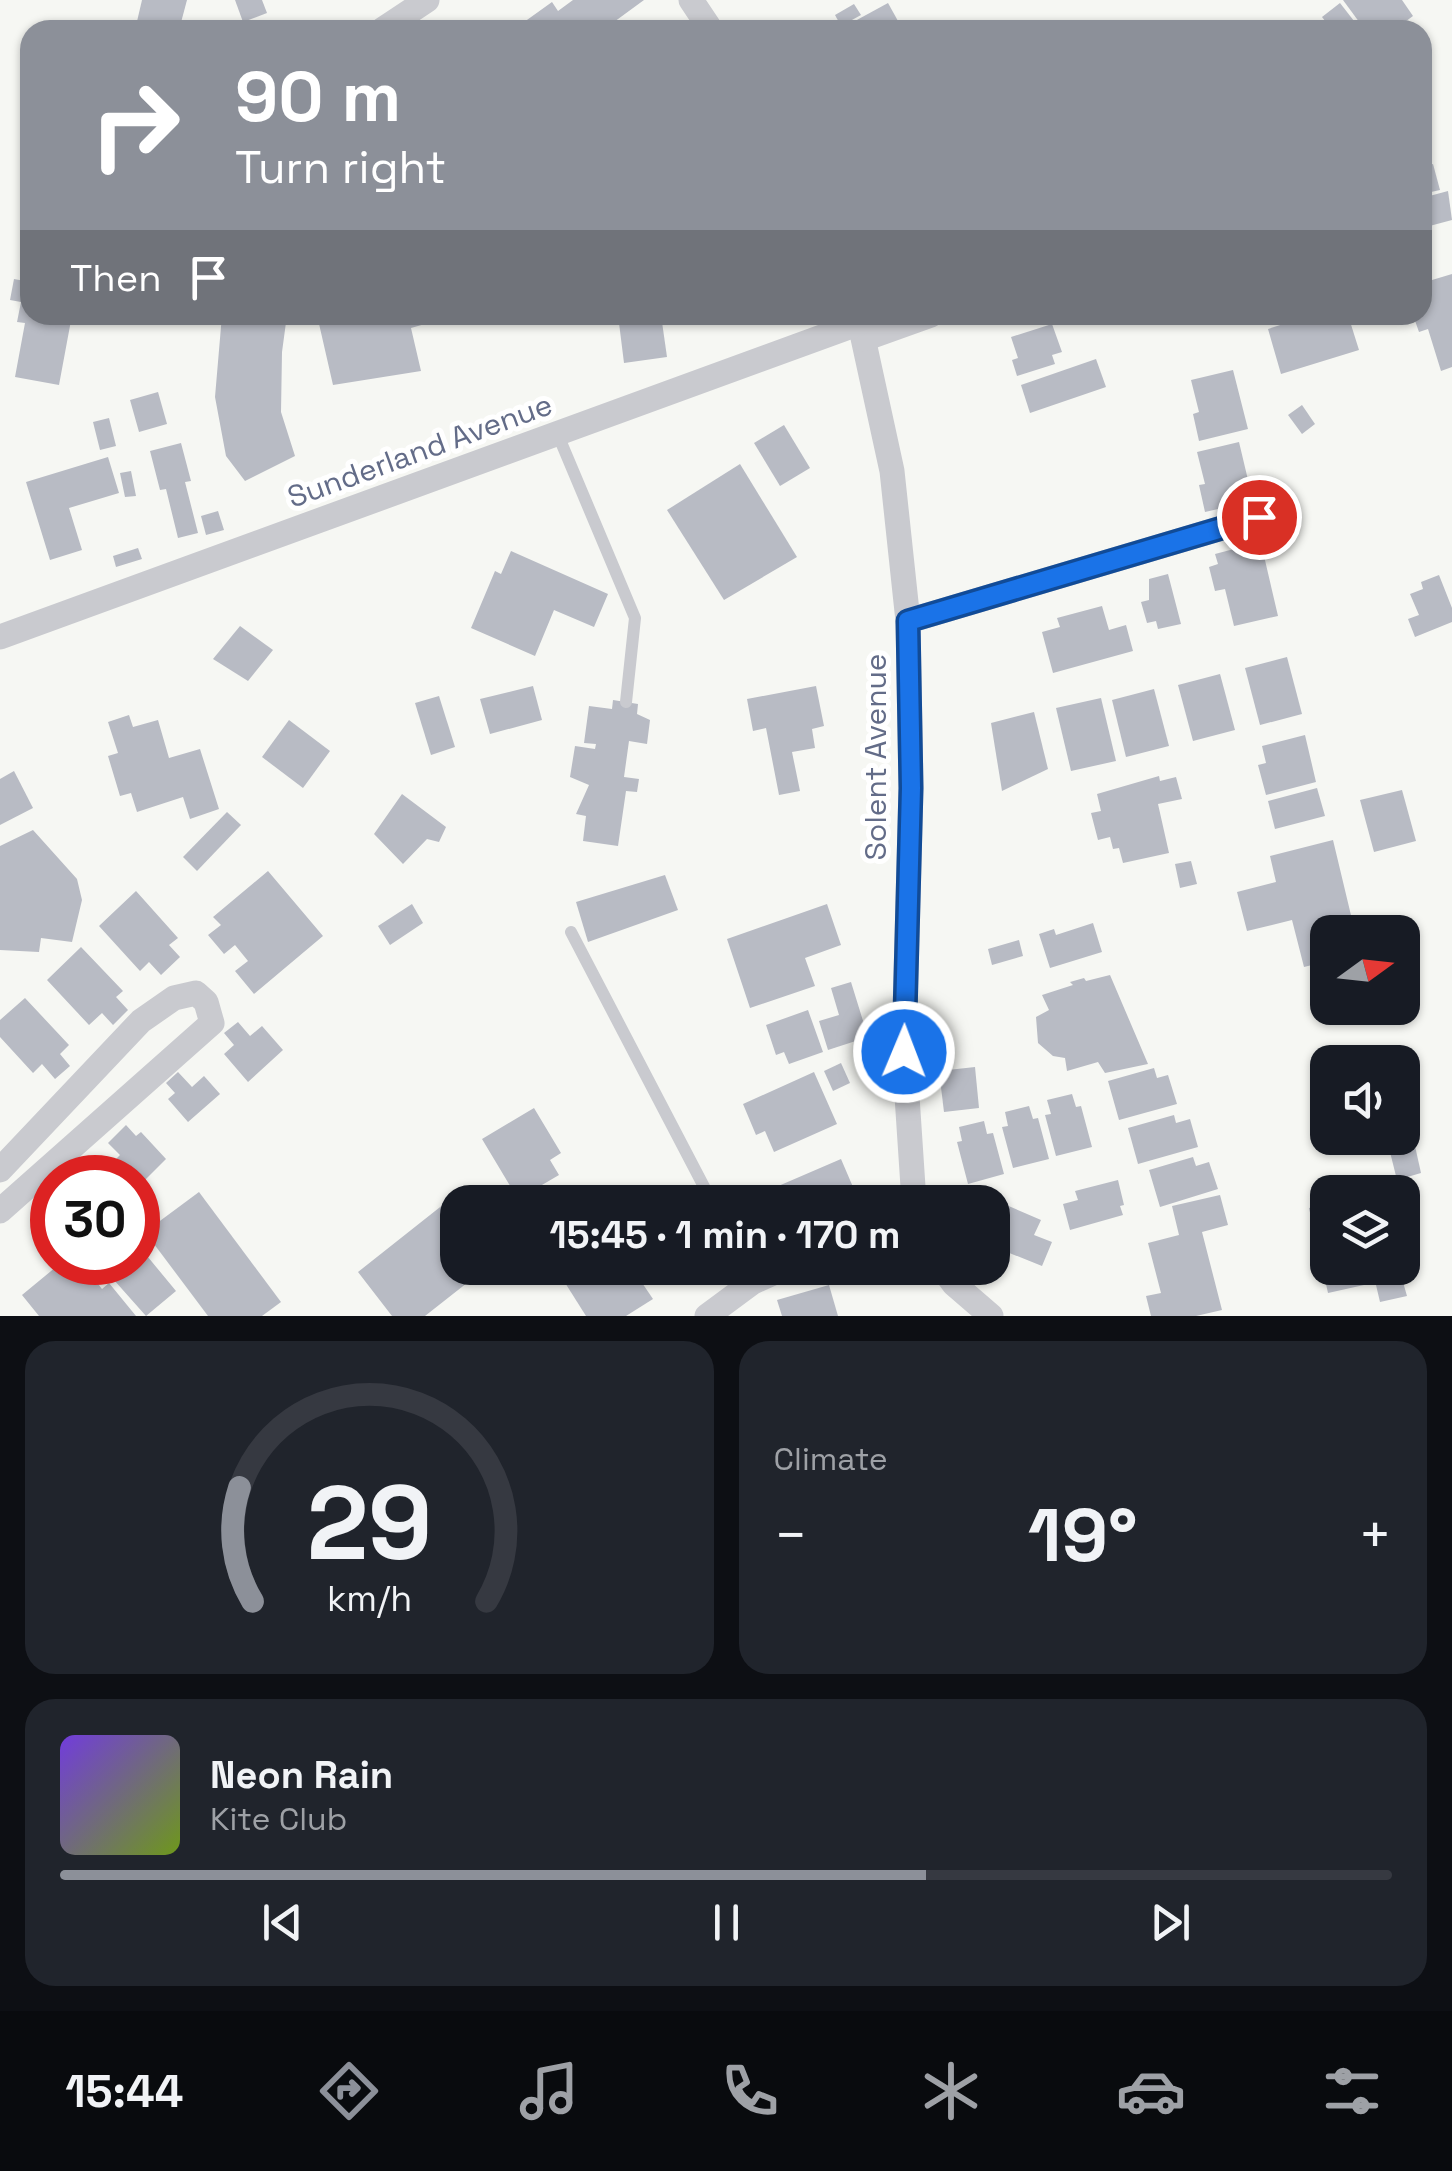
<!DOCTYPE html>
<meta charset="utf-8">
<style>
body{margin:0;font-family:"Space Grotesk",sans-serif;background:#20242c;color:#f1f3f6;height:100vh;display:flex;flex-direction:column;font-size:38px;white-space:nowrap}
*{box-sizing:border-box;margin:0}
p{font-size:32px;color:#9ea1a6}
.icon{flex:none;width:55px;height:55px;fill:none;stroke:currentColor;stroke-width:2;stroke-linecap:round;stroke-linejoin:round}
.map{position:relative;height:1316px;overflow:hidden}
.side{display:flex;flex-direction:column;gap:25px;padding:25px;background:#0d0f14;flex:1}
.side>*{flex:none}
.hud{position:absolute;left:20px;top:20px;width:1412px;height:305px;border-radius:30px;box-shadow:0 2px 8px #0004;background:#8c9099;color:#fff;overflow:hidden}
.needle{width:65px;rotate:75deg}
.controls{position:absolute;left:1310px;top:915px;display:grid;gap:20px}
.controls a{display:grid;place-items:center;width:110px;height:110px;border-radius:20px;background:#171b24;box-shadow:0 2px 8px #0004;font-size:50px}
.speed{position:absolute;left:30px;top:1155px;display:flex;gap:20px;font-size:50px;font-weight:700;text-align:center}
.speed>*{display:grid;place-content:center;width:130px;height:130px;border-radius:50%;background:#171b24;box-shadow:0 2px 8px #0004;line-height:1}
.speed .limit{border:15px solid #d22;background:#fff;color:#111}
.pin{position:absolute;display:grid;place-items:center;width:85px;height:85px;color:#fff;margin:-42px;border:5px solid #fff;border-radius:50%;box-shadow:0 2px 10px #0007}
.me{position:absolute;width:110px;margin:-55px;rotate:1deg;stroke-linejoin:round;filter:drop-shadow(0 0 8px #0008)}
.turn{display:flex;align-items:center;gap:35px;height:210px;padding:0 50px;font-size:45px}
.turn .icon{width:130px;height:130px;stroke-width:2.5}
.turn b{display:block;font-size:70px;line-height:85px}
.then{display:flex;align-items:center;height:95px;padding:0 50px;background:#0003;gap:20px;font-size:38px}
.big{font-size:75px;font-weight:600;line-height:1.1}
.side .card{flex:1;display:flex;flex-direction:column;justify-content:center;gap:15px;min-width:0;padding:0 35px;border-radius:30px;background:#20242c}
.side .dial{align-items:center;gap:0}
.dial svg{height:260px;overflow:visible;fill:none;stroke:#363941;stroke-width:7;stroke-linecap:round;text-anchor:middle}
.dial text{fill:#f1f3f6;stroke:none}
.song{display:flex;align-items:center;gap:30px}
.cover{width:120px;height:120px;border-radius:15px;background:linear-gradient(135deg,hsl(260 70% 55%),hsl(80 70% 35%))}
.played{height:10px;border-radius:5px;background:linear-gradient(90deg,#8c9099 65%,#363941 65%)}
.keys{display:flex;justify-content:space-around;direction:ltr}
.heat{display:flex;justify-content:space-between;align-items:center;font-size:55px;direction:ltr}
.side .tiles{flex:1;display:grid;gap:25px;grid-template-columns:1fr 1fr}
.card:last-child{grid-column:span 2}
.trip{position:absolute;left:440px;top:1185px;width:570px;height:100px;border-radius:30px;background:#171b24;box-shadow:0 2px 8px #0004;font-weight:600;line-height:100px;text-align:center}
.tab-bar{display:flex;height:160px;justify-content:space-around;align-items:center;background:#090b0e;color:#9ea1a6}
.tab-bar .icon{width:70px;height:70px}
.tab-bar .current{color:#8c9099}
.tab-bar b{font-size:45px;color:#f1f3f6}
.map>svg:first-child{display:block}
</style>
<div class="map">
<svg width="1452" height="1316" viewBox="0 0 1452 1316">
<rect width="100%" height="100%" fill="#f6f7f3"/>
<g fill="#b8bbc4">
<path d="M142,0H187L179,30H135Z"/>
<path d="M235,0H262L267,13L243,22Z"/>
<path d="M573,0H644L603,30H513L552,2L558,11Z"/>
<path d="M1343,0H1402L1413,16L1394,30H1365Z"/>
<path d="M888,3L903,30H860L855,21Z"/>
<path d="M1340,3L1361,30H1332L1322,17Z"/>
<path d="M854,4L861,15L841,26L835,15Z"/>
<path d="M1433,164L1440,190L1422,194V167Z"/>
<path d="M1448,191L1452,220L1422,228V198Z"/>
<path d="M1452,274V367L1441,371L1428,329L1419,332L1413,315H1422V283Z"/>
<path d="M14,279L30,282V315H72L59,385L15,377L25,323L17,322L21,302L10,300Z"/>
<path d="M222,315H287L282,352L281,412L295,456L245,481L226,456L215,397Z"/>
<path d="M317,315H453V316L411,328L421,371L333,385Z"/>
<path d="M618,315H661L667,357L624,363Z"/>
<path d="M1294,315H1348L1359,350L1281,374L1268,329L1296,320Z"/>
<path d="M1052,324L1062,352L1052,355L1055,364L1017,376L1012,360L1018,358L1011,337Z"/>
<path d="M1096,359L1106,387L1030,413L1021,385Z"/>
<path d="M1233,370L1248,429L1199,441L1193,414L1199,412L1191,380Z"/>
<path d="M158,392L167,424L139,432L130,400Z"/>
<path d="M1302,405L1315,424L1302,434L1288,415Z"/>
<path d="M109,418L116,446L100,450L93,422Z"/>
<path d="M784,425L810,468L780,486L754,443Z"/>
<path d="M1239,442L1253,501L1205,512L1199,485L1205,484L1197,452Z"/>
<path d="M181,443L191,481L185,482L198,533L178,538L166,489L160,490L150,451Z"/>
<path d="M108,457L119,493L69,508L82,550L50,560L26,482Z"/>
<path d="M740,464L797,557L724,600L667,510Z"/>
<path d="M131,471L136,496L125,497L120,473Z"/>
<path d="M218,511L224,530L206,535L201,516Z"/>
<path d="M1247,541L1249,546L1261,543L1278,616L1234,626L1225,589L1215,591L1209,567L1218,564L1215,554L1234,549L1233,545Z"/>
<path d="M138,548L142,559L116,567L113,556Z"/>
<path d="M511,551L608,594L594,627L554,610L535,656L471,628L495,571L501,574Z"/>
<path d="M1168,574L1181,624L1158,629L1156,621L1147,623L1141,602L1149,600V579Z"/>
<path d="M1439,575L1452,608V622L1415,637L1408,619L1419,615L1410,594L1423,589L1421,582Z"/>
<path d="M1102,606L1109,630L1126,625L1133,651L1053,673L1042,632L1060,627L1057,618Z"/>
<path d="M240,626L273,650L248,681L213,659Z"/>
<path d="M1287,657L1302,714L1260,725L1245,668Z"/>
<path d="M1220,674L1235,730L1193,741L1178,685Z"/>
<path d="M533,686L542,720L490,734L480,699Z"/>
<path d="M816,686L824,726L812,729L815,748L792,752L800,791L779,795L766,728L753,731L747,699Z"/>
<path d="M1154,689L1169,746L1126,757L1112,700Z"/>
<path d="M439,696L455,747L431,755L415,703Z"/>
<path d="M1101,698L1116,761L1071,771L1056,708Z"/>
<path d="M613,700L638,704L637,714L650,720L647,744L629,741L624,777L639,779L637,792L626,791L618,846L583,841L586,816L576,814L589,785L570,777L575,746L595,749L596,744L584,743L589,706L612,709Z"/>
<path d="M1034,712L1048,769L1002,791L991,723Z"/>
<path d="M129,715L133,727L158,720L169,758L200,749L219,809L190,819L183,797L137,812L131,793L120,796L108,756L118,753L108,722Z"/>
<path d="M289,720L330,751L303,788L262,757Z"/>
<path d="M1305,735L1316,782L1266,795L1258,765L1266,763L1262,746Z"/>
<path d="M14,771L33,808L0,825V779Z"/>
<path d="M1159,776L1160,781L1176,777L1182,799L1158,804L1169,853L1123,863L1119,848L1113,849L1110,837L1098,840L1091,813L1101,811L1097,794Z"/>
<path d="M1317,788L1325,816L1275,829L1268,801Z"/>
<path d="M1402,790L1416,841L1374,852L1360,800Z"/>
<path d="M402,794L446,827L439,842L427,839L403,864L374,834Z"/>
<path d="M227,812L241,825L197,871L183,857Z"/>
<path d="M33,830L77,879L82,900L72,942L41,938L39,952L0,950V846Z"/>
<path d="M1333,840L1355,932H1328V961L1304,967L1292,920L1247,931L1237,892L1276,882L1270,856Z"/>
<path d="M1191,861L1197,884L1180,888L1175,864Z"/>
<path d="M268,871L323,936L254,994L235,971L248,961L235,945L224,954L208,935L221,925L213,917Z"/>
<path d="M665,875L678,910L588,942L576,902Z"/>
<path d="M136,891L178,938L169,945L180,957L161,975L149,962L140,971L99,926Z"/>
<path d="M412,904L423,923L390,945L378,926Z"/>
<path d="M827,904L841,945L805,958L815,986L750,1008L727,939Z"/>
<path d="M1093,923L1102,952L1050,968L1039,934L1054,929L1056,935Z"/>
<path d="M1019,940L1023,956L992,965L988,949Z"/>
<path d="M81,947L123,991L116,997L128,1010L113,1025L102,1013L89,1025L47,980Z"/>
<path d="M1110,975L1148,1064L1105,1073L1098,1062L1067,1071L1065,1058L1053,1056L1038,1043L1036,1017L1049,1010L1042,995L1073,985L1070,982L1084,978L1086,981Z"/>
<path d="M851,982L868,1037L828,1050L819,1021L839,1015L831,988Z"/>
<path d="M25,998L69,1045L60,1054L70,1066L55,1079L42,1064L33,1073L0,1037V1020Z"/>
<path d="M808,1010L823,1052L789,1064L784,1052L776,1055L766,1025Z"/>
<path d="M238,1022L250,1036L262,1026L283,1050L248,1082L224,1054L234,1045L224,1033Z"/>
<path d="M841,1063L850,1083L833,1091L824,1071Z"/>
<path d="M975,1067L979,1108L944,1112L939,1071Z"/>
<path d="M1154,1068L1157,1078L1168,1075L1177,1104L1119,1120L1108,1081Z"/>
<path d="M178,1072L192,1087L204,1076L220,1094L188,1122L168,1099L175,1093L166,1083Z"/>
<path d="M814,1072L837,1124L774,1152L765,1131L756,1135L743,1104Z"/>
<path d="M1072,1094L1076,1107L1081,1106L1092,1147L1056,1156L1045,1115L1051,1114L1047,1100Z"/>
<path d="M1029,1106L1033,1119L1038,1118L1049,1159L1013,1168L1002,1127L1008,1126L1005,1112Z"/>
<path d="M534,1108L561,1153L550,1160L559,1175L518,1199L482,1139Z"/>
<path d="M1174,1115L1176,1123L1190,1119L1198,1147L1138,1164L1128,1128Z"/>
<path d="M984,1121L987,1134L993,1133L1004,1174L968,1184L957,1142L962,1141L959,1127Z"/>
<path d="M126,1125L136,1136L141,1132L166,1159L138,1187V1178H129L113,1162L120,1155L108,1143Z"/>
<path d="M1415,1146L1421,1173L1397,1180L1390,1152Z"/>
<path d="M1193,1157L1196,1166L1209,1162L1218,1189L1160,1207L1149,1170Z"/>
<path d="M841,1159L853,1187L845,1191L850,1202H783L776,1187Z"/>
<path d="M1118,1180L1124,1205L1120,1206L1123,1215L1070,1230L1063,1204L1078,1200L1075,1191Z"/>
<path d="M199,1192L281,1302L262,1316H208L145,1232Z"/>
<path d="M1220,1195L1228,1225L1202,1232L1222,1310L1196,1316H1151L1146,1296L1161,1293L1148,1243L1179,1235L1172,1206Z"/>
<path d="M449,1200L458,1210V1268H486L425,1316H392L358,1272Z"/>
<path d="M1004,1204L1041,1220L1034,1235L1052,1242L1042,1266L992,1246L1001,1226L996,1224Z"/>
<path d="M1328,1204V1268H1379L1382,1281L1328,1293L1309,1208Z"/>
<path d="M138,1245L176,1291L146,1316L98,1262H138Z"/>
<path d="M62,1262H81L102,1289L109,1283L136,1316H39L22,1295Z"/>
<path d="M579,1268H632L653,1299L626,1316H586L562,1278Z"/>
<path d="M1384,1268H1399L1407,1296L1380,1302L1376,1285L1388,1281Z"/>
<path d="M829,1285L838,1316H782L777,1300Z"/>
</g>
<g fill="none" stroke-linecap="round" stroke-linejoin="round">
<g stroke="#c9cacf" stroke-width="12">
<path d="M558,435L635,618L626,702"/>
<path d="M571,932L712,1202"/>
</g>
<g stroke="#c9cacf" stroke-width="25">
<path d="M691,0L711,30"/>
<path d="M382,30L427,0"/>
<path d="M858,315L892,471L908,621L911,788L904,1051L914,1202"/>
<path d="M864,339L931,315"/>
<path d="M908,621L1259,517"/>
<path d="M0,637L860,323"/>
<path d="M0,1170L141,1021L174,998L196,993L206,1002L212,1023L0,1211"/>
<path d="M942,1268L954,1284L991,1316"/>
<path d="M707,1316L753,1282L784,1268"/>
</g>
</g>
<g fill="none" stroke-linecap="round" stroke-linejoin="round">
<defs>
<path id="route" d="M904,1052L911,788L908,621L1259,517"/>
</defs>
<use href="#route" stroke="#114b97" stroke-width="25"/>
<use href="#route" stroke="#1a73e8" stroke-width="18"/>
</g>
<g text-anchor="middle" stroke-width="10" stroke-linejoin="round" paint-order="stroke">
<g font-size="30" fill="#636c88" stroke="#fff">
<text transform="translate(420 451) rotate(-20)" y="10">Sunderland Avenue</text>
<text transform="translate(876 757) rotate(-90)" y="10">Solent Avenue</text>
</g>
</g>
</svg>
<div class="controls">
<a><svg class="needle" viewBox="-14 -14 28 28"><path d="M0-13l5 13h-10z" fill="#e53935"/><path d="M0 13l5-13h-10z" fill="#9ea1a6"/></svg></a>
<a><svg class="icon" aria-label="sound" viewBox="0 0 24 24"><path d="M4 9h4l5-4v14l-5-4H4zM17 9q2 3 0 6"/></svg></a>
<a><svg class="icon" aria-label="layers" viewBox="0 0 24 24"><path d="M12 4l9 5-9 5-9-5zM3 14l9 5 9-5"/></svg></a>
</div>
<div class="speed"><div class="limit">30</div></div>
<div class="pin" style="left:1259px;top:517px;background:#d93025"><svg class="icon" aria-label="arrive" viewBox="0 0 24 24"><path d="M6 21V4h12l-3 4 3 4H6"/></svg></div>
<svg class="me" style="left:904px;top:1052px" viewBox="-20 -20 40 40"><circle r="17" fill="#1a73e8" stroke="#fff" stroke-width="3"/><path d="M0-11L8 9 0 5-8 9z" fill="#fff"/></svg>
<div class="trip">15:45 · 1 min · 170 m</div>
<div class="hud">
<div class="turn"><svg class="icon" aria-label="right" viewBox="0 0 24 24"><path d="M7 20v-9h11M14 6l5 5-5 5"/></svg><div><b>90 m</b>Turn right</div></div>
<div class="then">Then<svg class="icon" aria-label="arrive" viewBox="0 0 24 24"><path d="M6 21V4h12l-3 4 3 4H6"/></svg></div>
</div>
</div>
<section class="side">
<div class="tiles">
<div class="card dial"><svg viewBox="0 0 100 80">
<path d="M14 69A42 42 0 1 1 86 69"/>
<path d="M14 69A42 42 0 0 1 10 34" stroke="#8c9099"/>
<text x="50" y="56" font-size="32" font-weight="700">29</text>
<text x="50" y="72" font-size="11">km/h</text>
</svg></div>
<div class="card"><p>Climate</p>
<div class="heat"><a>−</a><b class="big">19°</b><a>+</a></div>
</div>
<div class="card">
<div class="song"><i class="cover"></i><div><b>Neon Rain</b><p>Kite Club</p></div></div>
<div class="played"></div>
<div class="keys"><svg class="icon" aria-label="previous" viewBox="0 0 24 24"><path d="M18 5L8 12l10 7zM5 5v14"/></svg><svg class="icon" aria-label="pause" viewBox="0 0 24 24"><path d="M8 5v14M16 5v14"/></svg><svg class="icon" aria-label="next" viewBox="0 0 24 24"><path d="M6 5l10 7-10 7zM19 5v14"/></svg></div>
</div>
</div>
</section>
<nav class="tab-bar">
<b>15:44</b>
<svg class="icon current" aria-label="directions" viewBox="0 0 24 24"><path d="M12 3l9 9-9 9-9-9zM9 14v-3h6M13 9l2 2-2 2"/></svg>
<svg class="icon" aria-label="music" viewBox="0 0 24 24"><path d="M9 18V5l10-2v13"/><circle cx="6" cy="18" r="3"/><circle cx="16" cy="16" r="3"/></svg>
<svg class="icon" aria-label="phone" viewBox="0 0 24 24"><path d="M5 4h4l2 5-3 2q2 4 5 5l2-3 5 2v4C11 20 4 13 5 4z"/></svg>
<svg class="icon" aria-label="climate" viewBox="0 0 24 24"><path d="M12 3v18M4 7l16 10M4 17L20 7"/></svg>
<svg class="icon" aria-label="car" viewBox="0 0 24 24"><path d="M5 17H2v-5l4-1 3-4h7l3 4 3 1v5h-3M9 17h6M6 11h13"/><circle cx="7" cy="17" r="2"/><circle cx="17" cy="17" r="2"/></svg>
<svg class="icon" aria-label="filters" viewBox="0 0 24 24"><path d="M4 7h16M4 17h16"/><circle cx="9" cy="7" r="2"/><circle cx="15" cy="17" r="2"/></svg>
</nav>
